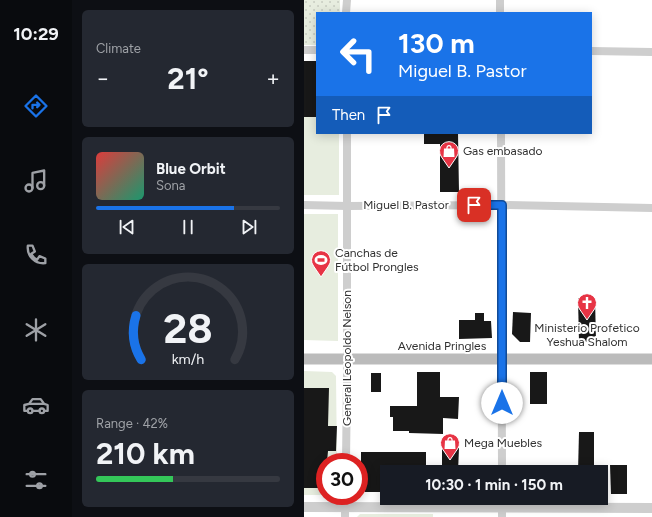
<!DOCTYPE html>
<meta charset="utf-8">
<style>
body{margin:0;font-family:Figtree,sans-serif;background:#242831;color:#f1f3f6;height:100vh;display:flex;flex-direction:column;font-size:15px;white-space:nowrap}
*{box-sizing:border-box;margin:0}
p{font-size:13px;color:#9ea1a6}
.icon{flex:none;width:22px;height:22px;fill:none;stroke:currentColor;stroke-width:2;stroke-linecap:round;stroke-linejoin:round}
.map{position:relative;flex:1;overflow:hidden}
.drawer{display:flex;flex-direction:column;gap:10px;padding:10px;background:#0d0f14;width:232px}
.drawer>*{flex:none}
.banner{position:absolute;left:12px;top:12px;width:276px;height:122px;border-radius:0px;box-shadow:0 2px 10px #0003;background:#1a73e8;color:#fff;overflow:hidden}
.speed{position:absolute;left:12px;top:453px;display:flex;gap:8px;font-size:20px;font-weight:700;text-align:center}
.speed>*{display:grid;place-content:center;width:52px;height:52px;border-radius:50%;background:#171b24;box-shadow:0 2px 10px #0003;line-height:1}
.speed .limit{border:6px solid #d22;background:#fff;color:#111}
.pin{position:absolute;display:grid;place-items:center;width:34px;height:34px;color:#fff;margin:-17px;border-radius:8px;box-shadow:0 2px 6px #0006}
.me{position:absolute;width:44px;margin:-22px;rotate:0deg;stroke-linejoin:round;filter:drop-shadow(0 0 3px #0008)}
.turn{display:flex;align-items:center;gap:14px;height:84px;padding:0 16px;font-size:18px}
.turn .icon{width:52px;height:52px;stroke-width:2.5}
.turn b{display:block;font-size:28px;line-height:34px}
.then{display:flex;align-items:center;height:38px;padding:0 16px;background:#0003;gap:8px;font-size:15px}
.big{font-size:30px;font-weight:700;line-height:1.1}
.drawer .widget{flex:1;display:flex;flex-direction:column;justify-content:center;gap:6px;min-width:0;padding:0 14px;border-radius:6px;background:#242831}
.drawer .dial{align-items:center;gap:0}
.dial svg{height:104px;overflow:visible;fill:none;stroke:#363941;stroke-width:7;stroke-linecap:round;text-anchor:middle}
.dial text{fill:#f1f3f6;stroke:none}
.song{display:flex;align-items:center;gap:12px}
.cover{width:48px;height:48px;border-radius:6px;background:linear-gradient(135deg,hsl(0 70% 55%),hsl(160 70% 35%))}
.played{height:4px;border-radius:2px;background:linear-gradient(90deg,#1a73e8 75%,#363941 75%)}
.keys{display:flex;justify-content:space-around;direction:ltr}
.heat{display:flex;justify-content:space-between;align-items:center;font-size:22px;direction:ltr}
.charge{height:6px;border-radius:3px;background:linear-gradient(90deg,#34c759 42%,#363941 0)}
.trip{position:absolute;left:76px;top:465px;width:228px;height:40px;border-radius:0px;background:#171b24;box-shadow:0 2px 10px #0003;font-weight:700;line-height:40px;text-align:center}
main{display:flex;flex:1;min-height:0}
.tabs{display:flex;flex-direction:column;width:72px;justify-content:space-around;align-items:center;background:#090b0e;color:#9ea1a6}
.tabs .icon{width:28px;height:28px}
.tabs .selected{color:#1a73e8}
.tabs b{font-size:18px;color:#f1f3f6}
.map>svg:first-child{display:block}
</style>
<main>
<nav class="tabs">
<b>10:29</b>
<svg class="icon selected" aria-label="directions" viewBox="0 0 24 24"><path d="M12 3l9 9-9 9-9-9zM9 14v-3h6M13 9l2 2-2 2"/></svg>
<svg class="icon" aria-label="music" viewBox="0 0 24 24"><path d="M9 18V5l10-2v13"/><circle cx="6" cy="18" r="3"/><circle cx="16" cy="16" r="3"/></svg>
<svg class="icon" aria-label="phone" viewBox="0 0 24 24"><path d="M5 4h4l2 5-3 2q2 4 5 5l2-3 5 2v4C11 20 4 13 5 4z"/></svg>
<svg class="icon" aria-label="climate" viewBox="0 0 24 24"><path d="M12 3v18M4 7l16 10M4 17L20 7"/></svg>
<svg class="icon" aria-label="car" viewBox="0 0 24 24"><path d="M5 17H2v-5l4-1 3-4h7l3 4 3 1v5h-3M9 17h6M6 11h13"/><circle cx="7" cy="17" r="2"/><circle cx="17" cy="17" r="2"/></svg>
<svg class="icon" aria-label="filters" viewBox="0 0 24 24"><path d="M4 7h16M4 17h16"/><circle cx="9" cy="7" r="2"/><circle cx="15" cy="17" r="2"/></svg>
</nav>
<section class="drawer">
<div class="widget"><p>Climate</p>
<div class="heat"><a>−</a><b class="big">21°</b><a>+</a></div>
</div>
<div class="widget">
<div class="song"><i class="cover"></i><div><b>Blue Orbit</b><p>Sona</p></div></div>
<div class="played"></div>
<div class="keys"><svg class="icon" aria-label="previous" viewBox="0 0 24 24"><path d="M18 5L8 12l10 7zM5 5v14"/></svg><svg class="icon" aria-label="pause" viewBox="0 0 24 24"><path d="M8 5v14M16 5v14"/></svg><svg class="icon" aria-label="next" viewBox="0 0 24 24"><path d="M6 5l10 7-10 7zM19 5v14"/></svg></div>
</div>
<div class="widget dial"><svg viewBox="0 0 100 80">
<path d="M14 69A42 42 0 1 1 86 69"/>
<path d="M14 69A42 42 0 0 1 10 35" stroke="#1a73e8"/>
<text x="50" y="56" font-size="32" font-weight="700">28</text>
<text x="50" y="72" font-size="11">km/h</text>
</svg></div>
<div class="widget"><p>Range · 42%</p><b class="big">210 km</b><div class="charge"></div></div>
</section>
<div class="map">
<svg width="348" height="517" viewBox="0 0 348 517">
<defs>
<pattern id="park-dots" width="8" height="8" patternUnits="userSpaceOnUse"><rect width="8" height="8" fill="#e7eddf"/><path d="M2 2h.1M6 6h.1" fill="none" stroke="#c7ccc0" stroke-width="1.8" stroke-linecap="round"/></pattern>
</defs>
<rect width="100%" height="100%" fill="#fff"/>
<g fill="#e7eddf">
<path d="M0,117H13V133H35V195H0Z"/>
<path d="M0,214H34V341L0,340Z"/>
<path d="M0,371L28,372L32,376L33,462H21V495H0Z"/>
<path d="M56,514H129V517H53Z"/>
</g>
<path fill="url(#park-dots)" d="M0,0H36V13H13V45H0Z"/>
<g fill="#181818">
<rect x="0" y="61" width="13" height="56"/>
<path d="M120,133H154L155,192H136V144H120Z"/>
<path d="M274,298H291L292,341L275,342Z"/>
<path d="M209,312L227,313L226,342H216L208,334Z"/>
<path d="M171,313H180V321H187L188,338L155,339V320H171Z"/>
<path d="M113,372H136V397H155L154,419L139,418V434L105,433V431H89V417H86V406H113Z"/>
<rect x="226" y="372" width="17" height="32"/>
<rect x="67" y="373" width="10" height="19"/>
<path d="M0,388H25L24,426H33L32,451H24L23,462H21V488H0Z"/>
<path d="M275,432H290V472H274Z"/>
<path d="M138,448H155L154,472H138Z"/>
<path d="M57,452H122V472H83V492H61L57,487Z"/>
<path d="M306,465H323V494H307Z"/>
</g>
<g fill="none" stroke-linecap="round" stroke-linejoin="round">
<g stroke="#cecece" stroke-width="8">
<path d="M196,0V13"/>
<path d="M42,13L43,0"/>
<path d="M0,50H13"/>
<path d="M287,51L348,52"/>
<path d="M197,133L198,472"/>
<path d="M0,205L43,206L198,205L348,208"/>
<path d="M42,462L43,380V133"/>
<path d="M198,498V517"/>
<path d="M41,517V496"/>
</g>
<path stroke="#cecece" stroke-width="10" d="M0,507L348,508"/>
<path stroke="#bbb" stroke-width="11" d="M0,359H348"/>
</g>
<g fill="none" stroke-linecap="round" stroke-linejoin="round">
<defs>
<path id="route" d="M170,205H198V403"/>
</defs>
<use href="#route" stroke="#114b97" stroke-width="10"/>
<use href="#route" stroke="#1a73e8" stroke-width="7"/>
</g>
<defs>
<symbol id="shop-pin" viewBox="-11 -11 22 30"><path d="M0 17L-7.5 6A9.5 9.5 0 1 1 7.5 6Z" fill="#e73445" stroke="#fff"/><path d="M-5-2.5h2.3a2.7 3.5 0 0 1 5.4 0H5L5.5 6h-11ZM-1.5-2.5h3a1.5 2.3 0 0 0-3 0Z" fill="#fff"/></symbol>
<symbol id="stadium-pin" viewBox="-11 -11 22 30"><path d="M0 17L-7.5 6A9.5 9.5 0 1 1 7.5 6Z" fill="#e73445" stroke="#fff"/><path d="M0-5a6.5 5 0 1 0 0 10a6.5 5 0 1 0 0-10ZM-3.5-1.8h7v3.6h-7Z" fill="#fff"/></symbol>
<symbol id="church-pin" viewBox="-11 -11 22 30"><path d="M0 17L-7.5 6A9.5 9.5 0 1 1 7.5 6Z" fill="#e73445" stroke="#fff"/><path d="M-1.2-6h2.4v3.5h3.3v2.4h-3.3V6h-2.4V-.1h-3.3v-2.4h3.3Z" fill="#fff"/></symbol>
</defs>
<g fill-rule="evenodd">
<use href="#shop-pin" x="134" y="140" width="22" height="30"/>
<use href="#stadium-pin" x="6" y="249" width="22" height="30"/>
<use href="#church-pin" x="272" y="292" width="22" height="30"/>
<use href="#shop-pin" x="135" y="432" width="22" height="30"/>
</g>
<g text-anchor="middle" stroke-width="4" stroke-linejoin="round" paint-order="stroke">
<g font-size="12" fill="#313131" stroke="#fff" text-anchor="start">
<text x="159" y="155">Gas embasado</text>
<text x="31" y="257">Canchas de<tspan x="31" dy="14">Fútbol Prongles</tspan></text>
<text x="283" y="332" text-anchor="middle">Ministerio Profetico<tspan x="283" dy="14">Yeshua Shalom</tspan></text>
<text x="160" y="447">Mega Muebles</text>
</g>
<g font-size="12" fill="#313131" stroke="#fff">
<text x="102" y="209">Miguel B. Pastor</text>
<text x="138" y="350">Avenida Pringles</text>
<text transform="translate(43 358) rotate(-90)" y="4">General Leopoldo Nelson</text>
</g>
</g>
</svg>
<div class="speed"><div class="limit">30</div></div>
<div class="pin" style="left:170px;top:205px;background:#d93025"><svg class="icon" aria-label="arrive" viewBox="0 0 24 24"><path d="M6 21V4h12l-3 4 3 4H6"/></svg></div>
<svg class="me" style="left:198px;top:403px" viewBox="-20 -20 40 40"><circle r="19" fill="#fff"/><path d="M0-13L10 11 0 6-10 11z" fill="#1a73e8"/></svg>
<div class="trip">10:30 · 1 min · 150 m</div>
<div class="banner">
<div class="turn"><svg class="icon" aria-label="left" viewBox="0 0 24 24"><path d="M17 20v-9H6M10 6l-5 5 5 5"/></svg><div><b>130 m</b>Miguel B. Pastor</div></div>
<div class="then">Then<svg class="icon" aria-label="arrive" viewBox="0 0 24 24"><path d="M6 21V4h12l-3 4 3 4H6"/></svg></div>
</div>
</div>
</main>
